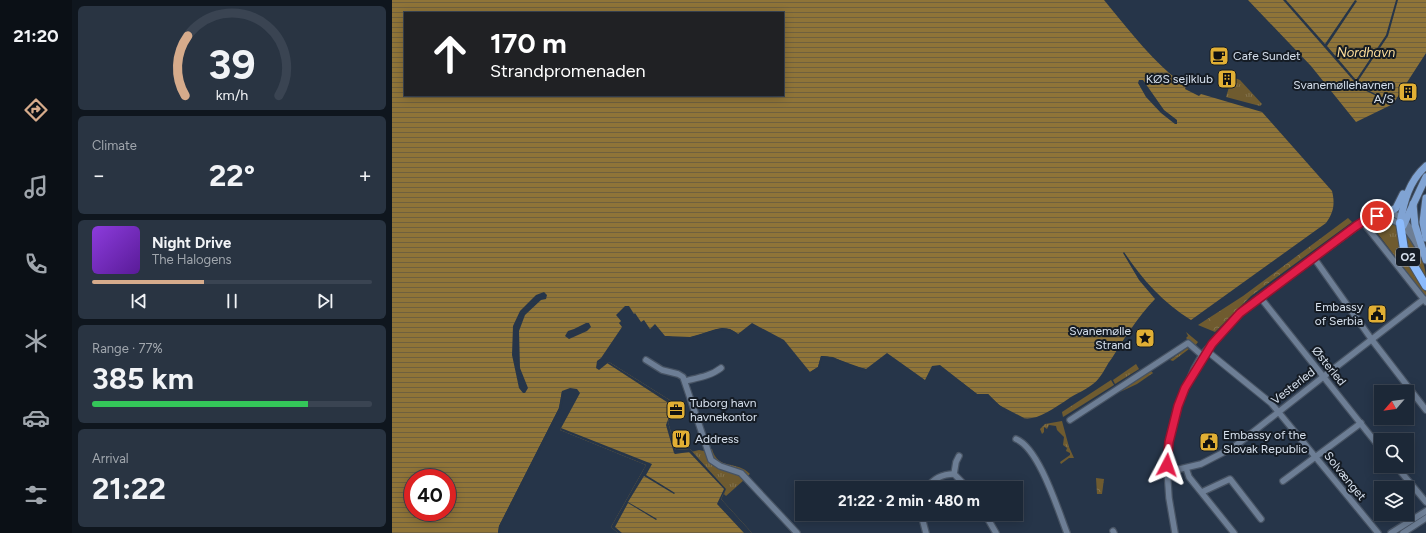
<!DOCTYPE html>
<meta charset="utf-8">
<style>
body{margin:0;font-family:Figtree,sans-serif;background:#293442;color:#f1f3f6;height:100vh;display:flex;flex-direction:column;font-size:15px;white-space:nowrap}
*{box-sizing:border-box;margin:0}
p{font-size:13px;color:#a0a6ad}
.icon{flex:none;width:22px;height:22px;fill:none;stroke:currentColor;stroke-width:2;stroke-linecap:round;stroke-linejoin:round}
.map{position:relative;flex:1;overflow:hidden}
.sheet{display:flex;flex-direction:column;gap:6px;padding:6px;background:#0f161e;width:320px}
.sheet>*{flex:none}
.hud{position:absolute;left:12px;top:12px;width:380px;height:84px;border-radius:0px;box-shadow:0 2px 10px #0003,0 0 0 1px #3a4452;background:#202124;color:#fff;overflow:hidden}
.needle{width:26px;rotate:242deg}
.controls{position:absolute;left:982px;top:385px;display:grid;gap:8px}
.controls a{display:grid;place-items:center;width:40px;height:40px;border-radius:0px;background:#1c2837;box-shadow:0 2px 10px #0003,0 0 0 1px #3a4452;font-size:20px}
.speed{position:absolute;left:12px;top:469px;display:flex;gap:8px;font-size:20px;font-weight:700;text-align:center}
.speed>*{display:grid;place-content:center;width:52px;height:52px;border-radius:50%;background:#1c2837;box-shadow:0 2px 10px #0003,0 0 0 1px #3a4452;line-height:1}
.speed .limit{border:6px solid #d22;background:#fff;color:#111}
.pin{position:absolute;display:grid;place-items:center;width:34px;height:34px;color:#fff;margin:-17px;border:2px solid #fff;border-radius:50%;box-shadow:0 1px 4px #0007}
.me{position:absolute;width:44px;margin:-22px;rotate:4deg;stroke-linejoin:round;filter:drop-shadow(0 0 3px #0008)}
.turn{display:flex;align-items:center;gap:14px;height:84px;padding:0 20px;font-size:18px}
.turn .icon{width:52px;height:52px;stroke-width:2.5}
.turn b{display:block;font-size:28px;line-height:34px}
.big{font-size:30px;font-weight:700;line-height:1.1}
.sheet .tile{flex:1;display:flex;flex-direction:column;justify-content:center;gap:6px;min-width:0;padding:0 14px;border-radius:6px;background:#293442}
.sheet .dial{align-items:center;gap:0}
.dial svg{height:104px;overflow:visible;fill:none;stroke:#3a4452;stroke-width:7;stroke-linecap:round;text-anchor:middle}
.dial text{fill:#f1f3f6;stroke:none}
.song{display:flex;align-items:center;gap:12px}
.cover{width:48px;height:48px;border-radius:6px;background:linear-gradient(135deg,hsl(270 70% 55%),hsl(270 70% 35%))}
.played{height:4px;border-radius:2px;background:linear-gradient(90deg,#d6ab8b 40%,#3a4452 40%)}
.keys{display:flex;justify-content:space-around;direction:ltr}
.heat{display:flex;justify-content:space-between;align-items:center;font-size:22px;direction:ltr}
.charge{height:6px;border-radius:3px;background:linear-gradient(90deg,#34c759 77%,#3a4452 0)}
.trip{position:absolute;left:403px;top:481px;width:228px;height:40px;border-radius:0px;background:#1c2837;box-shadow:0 2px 10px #0003,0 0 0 1px #3a4452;font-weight:700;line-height:40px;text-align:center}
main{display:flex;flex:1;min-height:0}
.tabs{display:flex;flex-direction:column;width:72px;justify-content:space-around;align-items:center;background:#0b1016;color:#a0a6ad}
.tabs .icon{width:28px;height:28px}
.tabs .selected{color:#d6ab8b}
.tabs b{font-size:18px;color:#f1f3f6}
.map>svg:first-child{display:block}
</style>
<main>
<nav class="tabs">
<b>21:20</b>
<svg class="icon selected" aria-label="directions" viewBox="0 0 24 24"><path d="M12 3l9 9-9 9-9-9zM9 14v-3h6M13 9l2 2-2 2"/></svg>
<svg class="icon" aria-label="music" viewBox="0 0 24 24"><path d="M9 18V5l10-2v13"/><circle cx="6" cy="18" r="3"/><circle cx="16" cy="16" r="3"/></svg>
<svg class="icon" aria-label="phone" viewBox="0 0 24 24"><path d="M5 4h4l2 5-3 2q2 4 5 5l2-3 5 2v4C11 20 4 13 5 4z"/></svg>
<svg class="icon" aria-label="climate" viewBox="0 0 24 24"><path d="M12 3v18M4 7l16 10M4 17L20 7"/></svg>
<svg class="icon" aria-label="car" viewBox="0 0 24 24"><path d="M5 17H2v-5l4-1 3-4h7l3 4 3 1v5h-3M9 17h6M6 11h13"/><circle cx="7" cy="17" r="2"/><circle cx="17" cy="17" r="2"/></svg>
<svg class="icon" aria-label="filters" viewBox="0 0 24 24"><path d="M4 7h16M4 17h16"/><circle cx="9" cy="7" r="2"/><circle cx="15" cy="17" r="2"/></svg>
</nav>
<section class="sheet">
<div class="tile dial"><svg viewBox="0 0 100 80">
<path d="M14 69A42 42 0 1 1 86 69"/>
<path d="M14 69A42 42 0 0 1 16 23" stroke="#d6ab8b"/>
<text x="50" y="56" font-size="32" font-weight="700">39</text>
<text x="50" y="72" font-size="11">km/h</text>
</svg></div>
<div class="tile"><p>Climate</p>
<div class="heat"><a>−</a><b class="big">22°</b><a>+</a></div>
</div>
<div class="tile">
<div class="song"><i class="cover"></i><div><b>Night Drive</b><p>The Halogens</p></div></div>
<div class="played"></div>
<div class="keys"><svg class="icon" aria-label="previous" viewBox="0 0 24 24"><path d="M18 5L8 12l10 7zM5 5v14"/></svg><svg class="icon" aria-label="pause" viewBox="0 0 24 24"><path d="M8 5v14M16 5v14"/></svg><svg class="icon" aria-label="next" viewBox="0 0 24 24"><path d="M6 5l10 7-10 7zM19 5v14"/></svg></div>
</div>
<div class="tile"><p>Range · 77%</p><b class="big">385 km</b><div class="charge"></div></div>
<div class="tile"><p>Arrival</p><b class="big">21:22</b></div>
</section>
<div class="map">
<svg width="1034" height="533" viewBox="0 0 1034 533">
<defs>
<pattern id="grass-tufts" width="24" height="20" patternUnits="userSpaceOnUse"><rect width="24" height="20" fill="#6f5b2f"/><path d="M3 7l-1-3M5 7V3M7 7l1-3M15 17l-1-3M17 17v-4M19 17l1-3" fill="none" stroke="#83724d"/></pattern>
<pattern id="park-crowns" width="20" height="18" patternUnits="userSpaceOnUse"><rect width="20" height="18" fill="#6f5b2f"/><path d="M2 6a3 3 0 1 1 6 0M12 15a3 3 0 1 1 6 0" fill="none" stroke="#83724d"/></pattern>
<pattern id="water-rules" width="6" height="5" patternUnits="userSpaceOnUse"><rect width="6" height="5" fill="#8f7438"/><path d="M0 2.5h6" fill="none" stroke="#6f603e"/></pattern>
</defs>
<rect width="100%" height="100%" fill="#263549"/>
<g fill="url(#grass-tufts)">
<path d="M840,77L848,80L870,104L868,106L834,97Z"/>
<path d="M986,220H993L1004,224L1011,254L1034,292V297L977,222Z"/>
<path d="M1012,230C1023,244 1034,261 1034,279L1025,263L1021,250L1017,252Z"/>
<path d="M794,332L806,342L803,346L794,338L796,336Z"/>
<path d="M795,348L797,349L781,361L778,360Z"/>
<path d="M744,364L747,369L723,384L721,380Z"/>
<path d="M759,371L761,373L745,384L728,392Z"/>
<path d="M719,380L722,385L671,417L670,412Z"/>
<path d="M670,421L677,447L682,458H677L669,464L668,462L678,455V453L674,451L675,448L671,445L672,437L665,430L664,426L657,425L655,429L652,427V432L650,434L648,429L653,424Z"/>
<path d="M320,449C326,471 345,460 358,474L355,476C340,470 324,466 317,450Z"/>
<path d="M307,450L312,451C321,475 337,465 352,480L334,496L332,494L334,489L299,452Z"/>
</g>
<g fill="url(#park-crowns)">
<path d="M956,218L960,222L859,296L823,332L806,325L851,296Z"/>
<path d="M704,478L712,479L710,494H705Z"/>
</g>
<g fill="url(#water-rules)" fill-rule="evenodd">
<path d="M0,0H712C737,30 762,64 794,86L793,89L807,96L809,94L870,112L940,191C943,203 942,212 934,223L799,320C770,302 751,280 732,252L731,253L747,280L763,299C746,317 733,337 720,358C715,364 712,372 707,378C701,386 688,392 679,397C642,422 631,430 596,394H585L548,365L540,366L533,380L495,353L474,369C461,366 441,355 429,356L426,367L418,372L392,340L360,323L346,334C330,321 316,334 299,337C290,339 282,337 273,336L263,324L258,329L252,320L249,322L243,313L242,314L237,306H233L224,315L229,321L227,323L230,327L209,358L205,361L204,368L207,370L217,362L284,404L276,422L284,450L298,449L334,489L329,499L360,533H226L219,527L254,465L168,430L188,393L185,389L178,388L170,391L167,408L107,526L106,533H0ZM13,13H391V95H13ZM21,478H55V512H21Z"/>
<path d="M856,0H1034V53L1001,104L964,122L919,66Z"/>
</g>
<g fill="#263549">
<path d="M891,0H894L933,44L963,0L965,1L935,46L964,80L994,35L1004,0H1006L996,36L966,81L970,87L1001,103V104L968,88Z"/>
<path d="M747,80H751L772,110L785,120V124H783L769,113L754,97L746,83Z"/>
<path d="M152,292L155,295L154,299L149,300L133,315L127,331L128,368L136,388L133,393H131L127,388L120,355L121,326L128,311L144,295Z"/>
<path d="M194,323H197L199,327L195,331L177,339L173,336L176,331L182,329Z"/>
<path d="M330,328L338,329L346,334L344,336L337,331L330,330L298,339H275L273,336L298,337Z"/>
<path d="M429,356L441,357L458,365L474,369L473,371L457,367L440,359L430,358L428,368L420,373L418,372L426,367Z"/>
<path d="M217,362L284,404L276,422L284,450L298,449L334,489L329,499L360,533H352L325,504L332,489L297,452L283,454L282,453L274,425L281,406L215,363Z"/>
<path d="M568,381L585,394H596L607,405L632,418L630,420L617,414L606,407L596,396H584L566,382Z"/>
<path d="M170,391L172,394L169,409L109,527L108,533H106L107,526L167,408Z"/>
<path d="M169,428L260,464L254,475L283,493L282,494L252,476L236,502L265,519L264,520L236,503L223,527L230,533H226L219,527L254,465L168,430Z"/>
</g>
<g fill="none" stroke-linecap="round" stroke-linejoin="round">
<defs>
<g id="minor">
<path d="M983,216C1009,218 1019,232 1030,254"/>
<path d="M972,221L974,226L1034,302"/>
<path d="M922,258L980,340L1034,410"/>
<path d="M868,297L989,449"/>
<path d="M815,351L879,403L986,533"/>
<path d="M254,360L270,370L286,374L291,377L319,460L328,466L349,473L405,533"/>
<path d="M293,381C305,378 319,376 329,368"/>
<path d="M678,420L796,343L812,357"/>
<path d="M624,439C647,448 666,510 675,533"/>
<path d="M1004,466L1034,502"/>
<path d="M794,468L797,477L842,533"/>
<path d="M775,469H788L809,464L842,447L931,377L1032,299"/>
<path d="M562,474L576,488"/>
<path d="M562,474L564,462L567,456"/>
<path d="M891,481L969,423"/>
<path d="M535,488C541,479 551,474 562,474"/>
<path d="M810,492L838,479L869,519"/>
<path d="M529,514L534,533"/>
<path d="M593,514L604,533"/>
<path d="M721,531L722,533"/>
<path d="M783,533L777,498L775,469L777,442L786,406L802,369L810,355L848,313L975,219C981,216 987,212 993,212C1008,212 1019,227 1025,240"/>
<path d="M999,533L1034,511"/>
<path d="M1011,533L1034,518"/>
</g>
<g id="major">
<path d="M1034,198L1031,222L1034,238"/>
<path d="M1021,204L1023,225L1034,260"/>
<path d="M996,213L1004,208L1011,194"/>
<path d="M1008,223C1012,201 1017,181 1034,166"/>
<path d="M1011,226L1034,177"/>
</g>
<path id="highway" d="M1008,223L1012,249L1034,286"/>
</defs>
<use href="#minor" stroke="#475363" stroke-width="8"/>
<use href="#major" stroke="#475363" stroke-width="9"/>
<use href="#highway" stroke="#475363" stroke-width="10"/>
<use href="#minor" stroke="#6d7e95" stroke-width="5.5"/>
<use href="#major" stroke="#80a3d3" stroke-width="7"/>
<use href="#highway" stroke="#8cbbfc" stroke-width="8"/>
</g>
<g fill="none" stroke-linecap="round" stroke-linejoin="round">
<defs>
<path id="route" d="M775,465L777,442L786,406L793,388L820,344L848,313L964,226L975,219L985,216"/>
</defs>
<use href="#route" stroke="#92132f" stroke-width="10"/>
<use href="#route" stroke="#e11d48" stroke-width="7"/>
</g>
<defs>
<symbol id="cafe-square" viewBox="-11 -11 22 22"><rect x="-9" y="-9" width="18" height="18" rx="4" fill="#e1af34" stroke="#151c25"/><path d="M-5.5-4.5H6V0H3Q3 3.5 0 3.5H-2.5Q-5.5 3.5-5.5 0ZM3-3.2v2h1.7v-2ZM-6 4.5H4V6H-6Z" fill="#111"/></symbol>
<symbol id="building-square" viewBox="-11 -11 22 22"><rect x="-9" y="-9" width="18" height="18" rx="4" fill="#e1af34" stroke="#151c25"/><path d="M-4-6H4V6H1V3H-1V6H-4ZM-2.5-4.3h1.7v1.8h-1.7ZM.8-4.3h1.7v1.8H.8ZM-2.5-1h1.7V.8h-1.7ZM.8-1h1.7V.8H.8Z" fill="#111"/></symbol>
<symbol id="civic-square" viewBox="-11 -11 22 22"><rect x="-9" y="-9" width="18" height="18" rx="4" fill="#e1af34" stroke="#151c25"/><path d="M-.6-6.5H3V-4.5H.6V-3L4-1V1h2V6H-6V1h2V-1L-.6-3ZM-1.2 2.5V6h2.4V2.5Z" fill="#111"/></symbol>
<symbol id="sight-square" viewBox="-11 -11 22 22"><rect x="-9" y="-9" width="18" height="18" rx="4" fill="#e1af34" stroke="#151c25"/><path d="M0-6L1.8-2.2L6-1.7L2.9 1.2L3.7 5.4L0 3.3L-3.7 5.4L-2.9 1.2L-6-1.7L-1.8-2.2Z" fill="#111"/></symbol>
<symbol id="office-square" viewBox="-11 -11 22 22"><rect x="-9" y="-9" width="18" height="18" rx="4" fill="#e1af34" stroke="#151c25"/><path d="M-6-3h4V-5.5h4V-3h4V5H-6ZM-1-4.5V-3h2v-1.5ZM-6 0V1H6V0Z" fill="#111"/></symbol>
<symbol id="restaurant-square" viewBox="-11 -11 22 22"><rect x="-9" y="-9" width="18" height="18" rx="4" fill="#e1af34" stroke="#151c25"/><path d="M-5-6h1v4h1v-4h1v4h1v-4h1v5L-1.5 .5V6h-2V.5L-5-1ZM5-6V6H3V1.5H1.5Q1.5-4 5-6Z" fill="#111"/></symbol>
</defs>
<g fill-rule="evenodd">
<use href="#cafe-square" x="816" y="45" width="22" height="22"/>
<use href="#building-square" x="824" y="68" width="22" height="22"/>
<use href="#building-square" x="1005" y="81" width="22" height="22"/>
<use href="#civic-square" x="974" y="303" width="22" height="22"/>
<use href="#sight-square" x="742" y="327" width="22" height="22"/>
<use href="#office-square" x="273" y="399" width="22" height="22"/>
<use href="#restaurant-square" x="278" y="428" width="22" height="22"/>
<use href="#civic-square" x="806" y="431" width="22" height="22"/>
</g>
<g text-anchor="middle" stroke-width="4" stroke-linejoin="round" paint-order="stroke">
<rect fill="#151c25" stroke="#9ca5b1" stroke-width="1" x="1004" y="248" width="24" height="18" rx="3"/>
<g font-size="11" font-weight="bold" fill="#d6e0ed">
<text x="1016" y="261">O2</text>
</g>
<g font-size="12" fill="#d6e0ed" stroke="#151c25" text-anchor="start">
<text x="841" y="60">Cafe Sundet</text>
<text x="821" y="83" text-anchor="end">KØS sejlklub</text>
<text x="1002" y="89" text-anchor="end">Svanemøllehavnen<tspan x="1002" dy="14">A/S</tspan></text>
<text x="971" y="311" text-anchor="end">Embassy<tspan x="971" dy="14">of Serbia</tspan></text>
<text x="739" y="335" text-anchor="end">Svanemølle<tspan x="739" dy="14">Strand</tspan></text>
<text x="298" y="407">Tuborg havn<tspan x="298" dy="14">havnekontor</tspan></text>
<text x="831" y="439">Embassy of the<tspan x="831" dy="14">Slovak Republic</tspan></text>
<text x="303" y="443">Address</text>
</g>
<g font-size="12" fill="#d6e0ed" stroke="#151c25">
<text transform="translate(937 366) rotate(51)" y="4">Østerled</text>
<text transform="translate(901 386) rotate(-38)" y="4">Vesterled</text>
<text transform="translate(953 476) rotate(51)" y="4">Solvænget</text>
</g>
<g font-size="13" font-style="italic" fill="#ffdf9b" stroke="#151c25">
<text x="974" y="57">Nordhavn</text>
</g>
</g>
</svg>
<div class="controls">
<a><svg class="needle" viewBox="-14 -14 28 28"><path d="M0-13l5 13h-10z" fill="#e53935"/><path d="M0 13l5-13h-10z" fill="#a0a6ad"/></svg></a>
<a><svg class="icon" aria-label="search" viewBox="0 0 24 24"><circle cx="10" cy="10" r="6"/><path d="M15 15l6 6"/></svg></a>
<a><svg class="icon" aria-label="layers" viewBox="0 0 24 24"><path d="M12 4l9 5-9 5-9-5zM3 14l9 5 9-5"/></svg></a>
</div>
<div class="speed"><div class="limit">40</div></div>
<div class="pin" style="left:985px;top:216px;background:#d93025"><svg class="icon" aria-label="arrive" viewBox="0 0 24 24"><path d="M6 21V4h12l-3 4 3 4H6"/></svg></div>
<svg class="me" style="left:775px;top:465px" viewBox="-20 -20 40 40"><path d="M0-17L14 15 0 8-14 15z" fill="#e11d48" stroke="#fff" stroke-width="4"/></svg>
<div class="trip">21:22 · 2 min · 480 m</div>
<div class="hud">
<div class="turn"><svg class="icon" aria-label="ahead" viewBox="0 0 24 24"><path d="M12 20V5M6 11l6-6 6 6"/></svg><div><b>170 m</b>Strandpromenaden</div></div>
</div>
</div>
</main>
